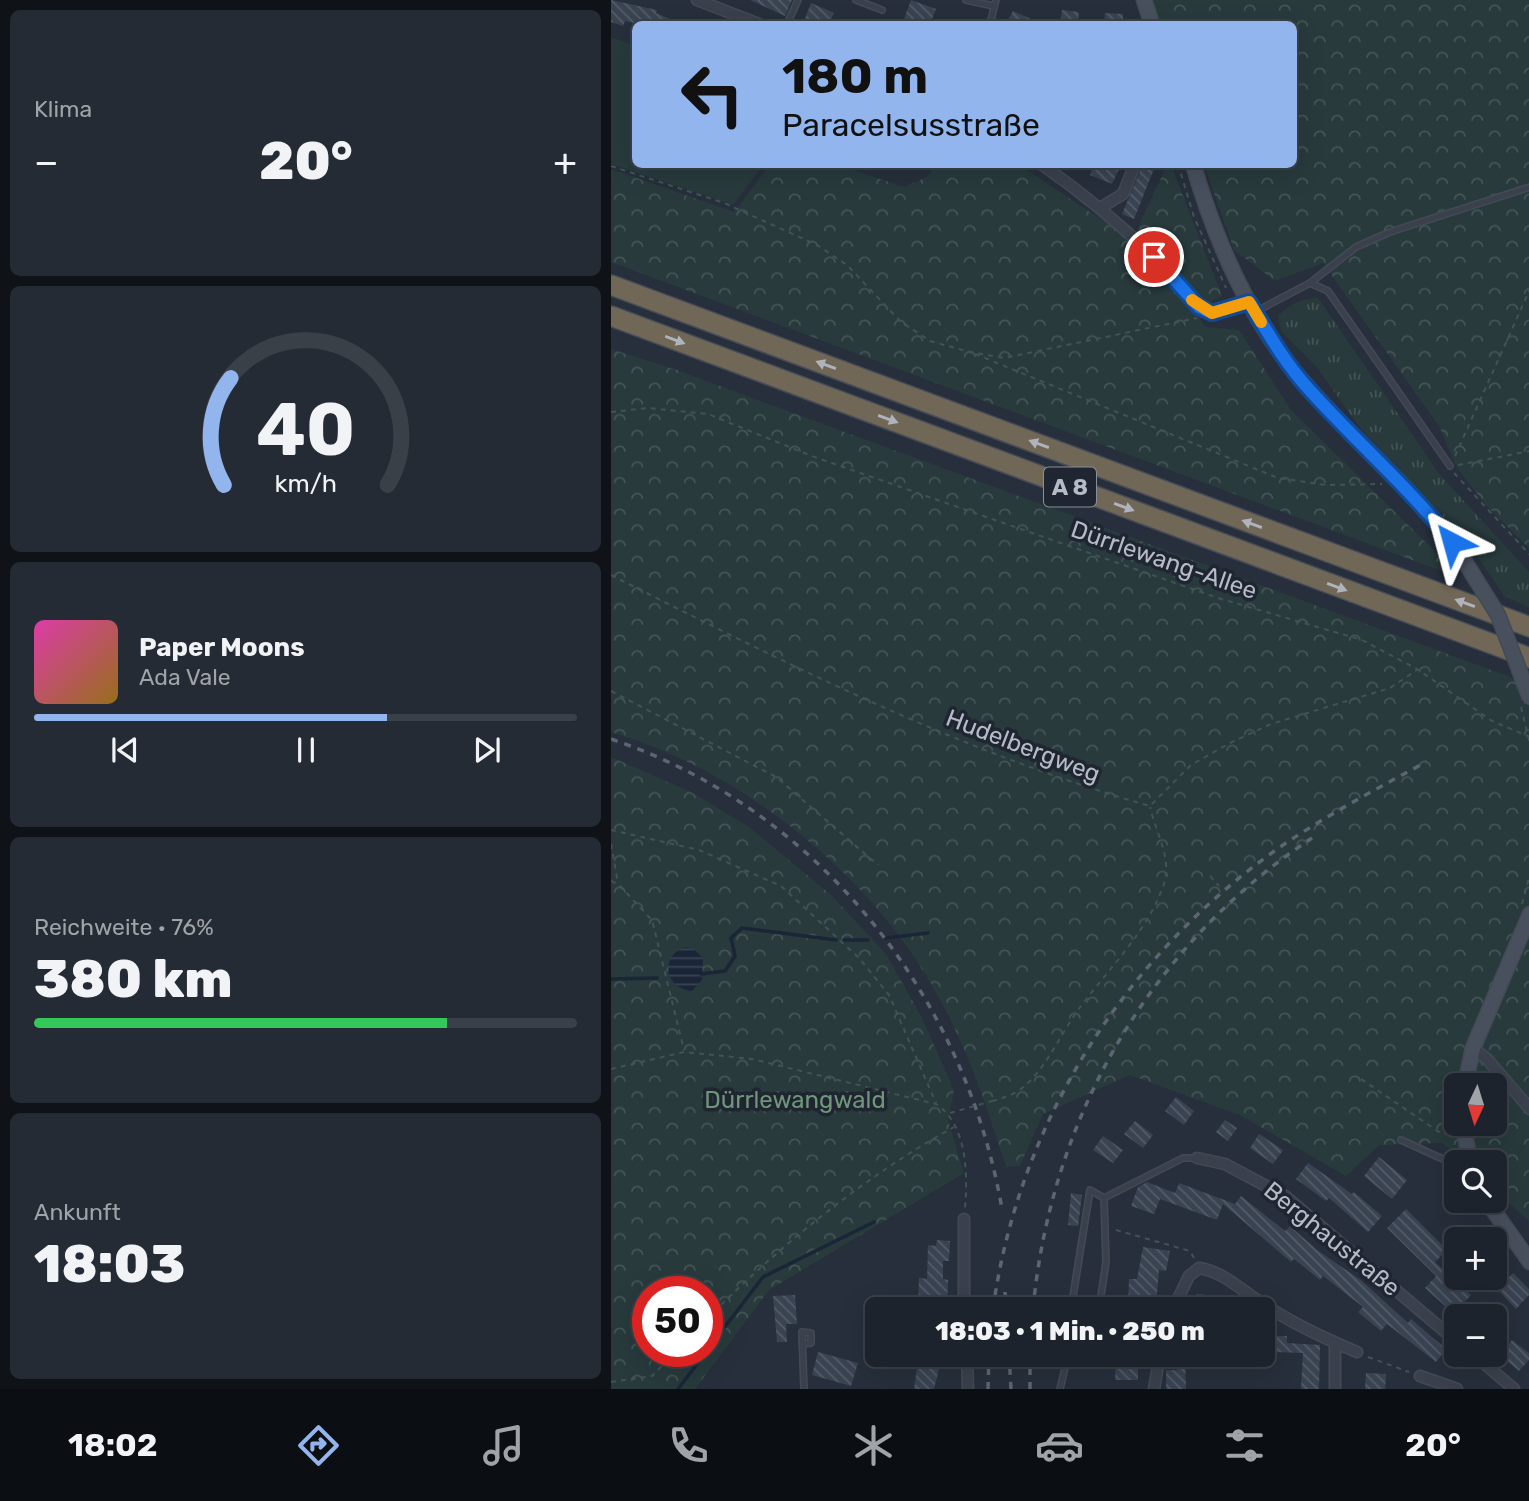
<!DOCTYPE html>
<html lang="de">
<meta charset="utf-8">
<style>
body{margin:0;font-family:Rubik,sans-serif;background:#252b34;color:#f1f3f6;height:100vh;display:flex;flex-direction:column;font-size:26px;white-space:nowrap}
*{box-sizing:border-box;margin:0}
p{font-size:23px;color:#a0a4a9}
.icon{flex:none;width:38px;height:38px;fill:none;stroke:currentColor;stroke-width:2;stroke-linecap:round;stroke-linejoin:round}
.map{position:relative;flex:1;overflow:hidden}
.side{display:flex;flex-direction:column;gap:10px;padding:10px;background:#0f1318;width:611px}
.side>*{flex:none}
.top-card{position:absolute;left:21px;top:21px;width:665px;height:147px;border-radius:10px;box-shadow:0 7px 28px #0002,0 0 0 2px #3a4048;background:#93b5ee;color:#111;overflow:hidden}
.needle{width:46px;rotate:184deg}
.fabs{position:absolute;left:833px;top:1073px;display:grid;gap:14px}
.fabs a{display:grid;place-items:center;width:63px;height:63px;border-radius:10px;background:#1c232c;box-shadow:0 7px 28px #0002,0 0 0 2px #3a4048;font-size:35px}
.speed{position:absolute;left:21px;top:1276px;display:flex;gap:14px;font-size:35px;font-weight:700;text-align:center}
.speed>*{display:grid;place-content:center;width:91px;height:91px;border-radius:50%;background:#1c232c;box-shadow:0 7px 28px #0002,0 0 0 2px #3a4048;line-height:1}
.speed .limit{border:10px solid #d22;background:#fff;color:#111}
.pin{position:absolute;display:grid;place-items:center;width:60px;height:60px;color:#fff;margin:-30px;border:4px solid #fff;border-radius:50%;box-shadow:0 2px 7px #0007}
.me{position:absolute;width:77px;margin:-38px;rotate:321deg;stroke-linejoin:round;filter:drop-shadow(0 0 5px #0008)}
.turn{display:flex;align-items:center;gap:24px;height:147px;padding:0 35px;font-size:32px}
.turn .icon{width:91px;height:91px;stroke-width:2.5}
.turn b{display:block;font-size:49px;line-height:60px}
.big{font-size:52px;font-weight:800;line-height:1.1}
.side .widget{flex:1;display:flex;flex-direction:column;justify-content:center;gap:10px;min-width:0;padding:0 24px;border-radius:10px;background:#252b34}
.side .dial{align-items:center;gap:0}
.dial svg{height:182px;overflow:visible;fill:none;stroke:#3a4048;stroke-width:7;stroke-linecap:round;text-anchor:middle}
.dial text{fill:#f1f3f6;stroke:none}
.song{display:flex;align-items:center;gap:21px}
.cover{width:84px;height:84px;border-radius:10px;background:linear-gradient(135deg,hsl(320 70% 55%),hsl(40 70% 35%))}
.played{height:7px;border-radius:4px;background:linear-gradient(90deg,#93b5ee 65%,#3a4048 65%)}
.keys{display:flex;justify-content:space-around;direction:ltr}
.heat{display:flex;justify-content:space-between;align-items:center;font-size:38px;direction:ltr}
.charge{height:10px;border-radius:5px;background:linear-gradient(90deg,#34c759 76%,#3a4048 0)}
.trip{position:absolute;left:254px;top:1297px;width:410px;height:70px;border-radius:10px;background:#1c232c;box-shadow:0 7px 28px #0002,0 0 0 2px #3a4048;font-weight:800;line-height:70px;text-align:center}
.menu{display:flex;height:112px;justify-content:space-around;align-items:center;background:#0b0e12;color:#a0a4a9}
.menu .icon{width:49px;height:49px}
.menu .active{color:#93b5ee}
.menu b{font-size:32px;color:#f1f3f6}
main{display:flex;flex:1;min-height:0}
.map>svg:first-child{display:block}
</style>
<main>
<section class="side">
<div class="widget"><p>Klima</p>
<div class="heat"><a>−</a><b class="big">20°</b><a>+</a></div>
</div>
<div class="widget dial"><svg viewBox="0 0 100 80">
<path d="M14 69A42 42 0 1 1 86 69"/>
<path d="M14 69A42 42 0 0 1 17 22" stroke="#93b5ee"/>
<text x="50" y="56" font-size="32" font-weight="700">40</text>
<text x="50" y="72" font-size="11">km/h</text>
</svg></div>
<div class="widget">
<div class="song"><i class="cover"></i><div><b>Paper Moons</b><p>Ada Vale</p></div></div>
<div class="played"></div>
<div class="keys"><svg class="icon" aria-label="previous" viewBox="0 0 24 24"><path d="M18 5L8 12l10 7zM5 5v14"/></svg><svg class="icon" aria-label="pause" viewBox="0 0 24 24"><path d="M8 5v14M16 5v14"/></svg><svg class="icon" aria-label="next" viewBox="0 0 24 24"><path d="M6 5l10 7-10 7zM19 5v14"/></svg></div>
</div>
<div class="widget"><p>Reichweite · 76%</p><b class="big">380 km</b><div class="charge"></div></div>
<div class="widget"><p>Ankunft</p><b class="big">18:03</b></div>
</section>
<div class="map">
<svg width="919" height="1389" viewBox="0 0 919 1389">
<defs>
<pattern id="grass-tufts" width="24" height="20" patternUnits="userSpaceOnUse" patternTransform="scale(1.75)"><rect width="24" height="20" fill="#283a3c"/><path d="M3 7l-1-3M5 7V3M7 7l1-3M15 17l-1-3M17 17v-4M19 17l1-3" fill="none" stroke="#455557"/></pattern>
<pattern id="forest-crowns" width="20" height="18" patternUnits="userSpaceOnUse" patternTransform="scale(1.75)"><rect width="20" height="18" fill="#283a3c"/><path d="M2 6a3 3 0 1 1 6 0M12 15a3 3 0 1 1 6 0" fill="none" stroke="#455557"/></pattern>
<pattern id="water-rules" width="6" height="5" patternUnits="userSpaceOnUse" patternTransform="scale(1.75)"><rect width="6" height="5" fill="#1a2638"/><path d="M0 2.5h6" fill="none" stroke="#394453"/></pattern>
<pattern id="building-back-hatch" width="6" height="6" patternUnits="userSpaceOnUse" patternTransform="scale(1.75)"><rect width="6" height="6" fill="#394352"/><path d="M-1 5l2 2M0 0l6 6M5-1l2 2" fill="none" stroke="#535c69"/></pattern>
</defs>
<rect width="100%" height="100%" fill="#262f3b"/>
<path fill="url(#grass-tufts)" d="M707,298L829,475L918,572V607L894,597L861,548L752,432L705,366L670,331L667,316C680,304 689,299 707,298Z"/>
<g fill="url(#forest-crowns)" fill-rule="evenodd">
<path d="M535,0H918V548L873,503L845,466L828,426L712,263L664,281L623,250L593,165L682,164V24H543Z"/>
<path d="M159,165H227L293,187L316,177L325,165H408L521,240L556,165H560L611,296L583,310L594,327L628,330L680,410L840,567L844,576L0,262V169L123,212Z"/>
<path d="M0,349L63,369L918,684V1221L884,1190V1162H852L831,1143L768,1145L735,1176L629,1115L519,1075L432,1114L409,1166L395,1167C378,1113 360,1059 334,1009C270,882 136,772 0,732ZM845,1085H884V1124H845Z"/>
<path d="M0,757L80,792L138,827L220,895L275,954L311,1018L343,1090L337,1121L353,1173L158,1290L84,1389H0ZM37,1292H96V1351H37Z"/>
</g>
<path fill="#283a3c" d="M0,37L24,46V164L152,165L122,205L0,164Z"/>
<path fill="url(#water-rules)" d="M75,947L84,950L92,958L91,980L81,991C52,989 49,954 75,947Z"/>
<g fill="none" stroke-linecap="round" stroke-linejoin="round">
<g stroke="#1a2638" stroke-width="3.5">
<path d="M275,938L317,933"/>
<path d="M233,940H257"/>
<path d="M90,974L114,971L124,956L120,938L131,928L225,940"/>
<path d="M0,979L46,978"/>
<path d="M96,1350L152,1277L263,1222"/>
<path d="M67,1389L96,1351"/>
</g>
</g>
<g fill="url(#building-back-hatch)">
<path d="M0,0L46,10L45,13L71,24H27L14,21L12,26L0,22Z"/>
<path d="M139,0H181L174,16Z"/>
<path d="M300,0L325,9L319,24L293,19Z"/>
<path d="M200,3L223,13L218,24L193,21Z"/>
<path d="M451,10L468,12L467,24H449Z"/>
<path d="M402,11L409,14L430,24H395Z"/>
<path d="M494,13L512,14V24H493Z"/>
<path d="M483,164H496L508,169L501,184L479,175Z"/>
<path d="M532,164H545L523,219L511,214Z"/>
<path d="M565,1097L583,1111L573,1125L554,1111Z"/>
<path d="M614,1120L626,1128L617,1141L605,1132Z"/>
<path d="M524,1121L542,1135L532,1148L513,1134Z"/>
<path d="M648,1134L672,1150L662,1164L639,1148Z"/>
<path d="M492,1136L512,1150L502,1163L482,1150Z"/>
<path d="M768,1157L796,1180L781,1199L753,1176Z"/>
<path d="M697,1163L741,1194L743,1192L771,1216L757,1232L718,1198L715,1201L685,1179Z"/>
<path d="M536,1182L564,1193L568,1183L624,1204L630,1196L674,1231L679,1226L706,1250L751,1281L797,1323L800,1319L835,1349L825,1362L776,1324L770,1331L747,1312L752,1307L712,1276L709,1280L683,1259L680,1262L612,1204L606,1220L549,1199L543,1214L520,1206L527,1187Z"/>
<path d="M460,1193L471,1195L467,1226L457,1225Z"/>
<path d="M795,1209L836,1250L824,1262L860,1295L843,1314L814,1288L825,1276L776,1228Z"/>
<path d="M326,1240L339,1241L338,1261H332V1279L337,1280L336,1309H307L308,1278L316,1279L317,1245L325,1246Z"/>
<path d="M532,1247L559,1251L555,1271L548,1270L545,1306L517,1304L518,1279H526Z"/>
<path d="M902,1273L918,1289V1295L905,1309L886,1289Z"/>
<path d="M585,1294L606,1296V1309H584Z"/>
<path d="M184,1295L186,1324H175L176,1342H166L162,1296Z"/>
<path d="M662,1336H676V1343L709,1345L708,1389H690L692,1353L662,1352Z"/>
<path d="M893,1340L898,1344L901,1340L918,1353V1360L908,1371L884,1351Z"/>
<path d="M207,1352L247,1363L240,1386L201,1375Z"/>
<path d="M566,1354H574L575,1389H555V1370H566Z"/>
<path d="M505,1355H527V1380H504Z"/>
<path d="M307,1360L329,1365L323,1389H303Z"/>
<path d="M755,1373L775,1374L774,1389H754Z"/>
</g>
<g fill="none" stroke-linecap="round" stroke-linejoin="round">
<defs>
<g id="lane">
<path d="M245,0L271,10"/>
<path d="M355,0L383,6"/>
<path d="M176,24L187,0"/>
<path d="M379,24L385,0"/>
<path d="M699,283L717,291L839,466"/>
<path d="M644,312L699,283L745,247L779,232L919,187"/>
<path d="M884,1086L897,1085"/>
<path d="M790,1140L845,1165"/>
<path d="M460,1309L479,1190L493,1198"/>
<path d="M488,1309L495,1262L493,1198L572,1158H586"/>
<path d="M191,1344L200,1343V1333L191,1332L193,1389"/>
<path d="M449,1389L454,1368L466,1354"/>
</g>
<g id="street">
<path d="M86,0L148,24"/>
<path d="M430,164C470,192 508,223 543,257C562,276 576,300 601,313L638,302"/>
<path d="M489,208L512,194L524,164"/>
<path d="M862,1048L876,1059L919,1109"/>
<path d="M586,1158L614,1164L674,1196L845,1341"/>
<path d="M353,1309V1219"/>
<path d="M562,1309L578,1276L588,1268C614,1272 632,1292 654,1305C682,1324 715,1339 746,1352"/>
<path d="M724,1343V1389"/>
<path d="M356,1354L357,1389"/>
<path d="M862,1354L903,1389"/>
<path d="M809,1376L846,1389"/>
<path d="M543,1389L549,1354"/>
</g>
<g id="secondary">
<path d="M533,0L541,24"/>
<path d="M582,164C605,243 640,323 695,385C745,443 805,492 849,554"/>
<path d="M854,1085L862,1048L919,914"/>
<path d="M852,1124L859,1162"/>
<path d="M875,1200L919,1262"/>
</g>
<g id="highway">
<path d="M0,285L919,627"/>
<path d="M0,316L919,658"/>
</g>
</defs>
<use href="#lane" stroke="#434a55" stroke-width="8"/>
<use href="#street" stroke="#434a55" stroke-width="13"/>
<use href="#secondary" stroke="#434a55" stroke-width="17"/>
<use href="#highway" stroke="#454c57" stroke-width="22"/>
<g stroke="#415355" stroke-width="2" stroke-dasharray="5 5" stroke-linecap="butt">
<path d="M567,164L583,217L615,288"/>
<path d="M0,166L113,203L206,245L236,265L290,322L319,341L359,352L393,358L586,318"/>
<path d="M364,354L667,478L715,485L771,484"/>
<path d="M0,412L37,408L97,414L198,455L607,598L751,640L806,669L881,721L919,737"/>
<path d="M844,456L919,289"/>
<path d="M847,465L919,451"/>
<path d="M843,473L919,555"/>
<path d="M0,575C174,663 351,753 539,806L580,765L619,743L660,724L779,688L806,670"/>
<path d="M0,691L165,777L267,865"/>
<path d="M910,707L919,744"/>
<path d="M0,830L88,850L170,886L248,958L278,995L325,1103"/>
<path d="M0,844L7,883"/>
<path d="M599,876L608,886"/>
<path d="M0,881L7,884L41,920L73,1050"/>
<path d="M911,904L919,874"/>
<path d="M0,1069L73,1052L141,1059L325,1104C356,1124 357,1174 354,1208"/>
<path d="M750,1079L828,1132L841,1135"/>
<path d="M381,1101C393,1098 406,1093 415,1085C438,1063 449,1035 467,1010C496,970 540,929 554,880C560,857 544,830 539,807"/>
<path d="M843,1115V1093"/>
<path d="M505,1230L579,1251L583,1258"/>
<path d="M96,1319C167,1247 254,1176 343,1127"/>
<path d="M757,1357L798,1372"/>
<path d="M0,1382L41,1376L66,1351"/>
</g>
<use href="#lane" stroke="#3a414c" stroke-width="5"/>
<use href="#street" stroke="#3a414c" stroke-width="10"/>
<use href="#secondary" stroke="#48505e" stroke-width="14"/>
<use href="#highway" stroke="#716757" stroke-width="19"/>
<g stroke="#5c6572" stroke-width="3.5" stroke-dasharray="7 7" stroke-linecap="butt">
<path d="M0,739C208,809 354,996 391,1209"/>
<path d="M394,1292L395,1309"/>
<path d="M382,1309C408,1120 516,953 672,845C718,814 767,788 815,762"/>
<path d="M422,1309C440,1117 539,945 701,838"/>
<path d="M398,1354L400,1389"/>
<path d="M377,1389L378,1354"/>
<path d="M419,1389V1354"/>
</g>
<defs>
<path id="secondary-bridge" d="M849,554L887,615L919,698"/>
</defs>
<use href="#secondary-bridge" stroke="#434a55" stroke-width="17" stroke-linecap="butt"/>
<g stroke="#415355" stroke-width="2" stroke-dasharray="5 5" stroke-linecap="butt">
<path d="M827,543L835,553"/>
<path d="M339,1113L381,1101"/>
</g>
<use href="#secondary-bridge" stroke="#48505e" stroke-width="14"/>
</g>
<defs><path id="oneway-solid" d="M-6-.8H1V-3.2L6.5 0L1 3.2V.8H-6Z" transform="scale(1.75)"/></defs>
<g fill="#afb4bc">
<use href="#oneway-solid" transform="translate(64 340) rotate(21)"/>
<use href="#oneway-solid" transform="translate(215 365) rotate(-160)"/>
<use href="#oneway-solid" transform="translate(277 419) rotate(20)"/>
<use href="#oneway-solid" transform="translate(428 444) rotate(-160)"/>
<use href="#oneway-solid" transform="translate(513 507) rotate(20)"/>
<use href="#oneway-solid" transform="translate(641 524) rotate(-160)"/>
<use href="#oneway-solid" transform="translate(726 587) rotate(20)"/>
<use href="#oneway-solid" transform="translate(854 603) rotate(-160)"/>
</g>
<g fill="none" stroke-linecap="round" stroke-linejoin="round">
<defs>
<path id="route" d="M543,257L588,307L601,313L638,302C656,331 672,360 695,386C742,439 797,486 841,542"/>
</defs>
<use href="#route" stroke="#114b97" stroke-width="18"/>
<use href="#route" stroke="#1a73e8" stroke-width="12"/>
<path stroke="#f59e0b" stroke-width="12" d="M581,300L601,313L638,302L650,322"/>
</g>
<g text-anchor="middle" stroke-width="7" stroke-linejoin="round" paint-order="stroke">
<rect fill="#1f2631" stroke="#898f9a" stroke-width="2" x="433" y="467.5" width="52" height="39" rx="5"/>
<g font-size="23" font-weight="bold" fill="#b6bcc7">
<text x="459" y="495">A 8</text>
</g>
<g font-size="24" fill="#b6bcc7" stroke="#1f2631">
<text transform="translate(553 560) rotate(19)" y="8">Dürrlewang-Allee</text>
<text transform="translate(412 746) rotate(21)" y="8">Hudelbergweg</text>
<text transform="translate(721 1239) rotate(39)" y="8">Berghaustraße</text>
</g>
<g font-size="24" fill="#6f9678" stroke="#1f2631">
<text x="184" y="1108">Dürrlewangwald</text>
</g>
</g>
</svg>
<div class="fabs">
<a><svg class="needle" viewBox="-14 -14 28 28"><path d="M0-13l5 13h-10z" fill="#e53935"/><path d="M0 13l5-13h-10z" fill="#a0a4a9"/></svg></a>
<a><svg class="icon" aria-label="search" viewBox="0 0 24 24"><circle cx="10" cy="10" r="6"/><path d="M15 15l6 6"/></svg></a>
<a>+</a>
<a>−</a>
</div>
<div class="speed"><div class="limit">50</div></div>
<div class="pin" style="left:543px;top:257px;background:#d93025"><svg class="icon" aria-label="arrive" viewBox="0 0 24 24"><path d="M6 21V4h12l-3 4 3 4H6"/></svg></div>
<svg class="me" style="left:841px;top:542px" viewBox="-20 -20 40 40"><path d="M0-17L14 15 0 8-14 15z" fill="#1a73e8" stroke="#fff" stroke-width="4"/></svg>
<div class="trip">18:03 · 1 Min. · 250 m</div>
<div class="top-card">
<div class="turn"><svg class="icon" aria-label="left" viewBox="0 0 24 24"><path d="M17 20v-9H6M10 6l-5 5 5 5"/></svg><div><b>180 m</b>Paracelsusstraße</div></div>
</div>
</div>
</main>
<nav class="menu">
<b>18:02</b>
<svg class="icon active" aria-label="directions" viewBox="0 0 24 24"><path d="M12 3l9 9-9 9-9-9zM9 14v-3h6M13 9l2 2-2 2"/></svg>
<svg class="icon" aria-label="music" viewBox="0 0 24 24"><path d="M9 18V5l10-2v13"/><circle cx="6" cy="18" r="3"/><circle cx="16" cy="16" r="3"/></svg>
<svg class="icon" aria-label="phone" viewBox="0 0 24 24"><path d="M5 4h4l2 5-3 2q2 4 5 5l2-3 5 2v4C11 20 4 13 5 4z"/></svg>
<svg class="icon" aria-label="climate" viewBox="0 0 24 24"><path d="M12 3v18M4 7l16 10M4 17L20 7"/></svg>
<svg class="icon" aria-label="car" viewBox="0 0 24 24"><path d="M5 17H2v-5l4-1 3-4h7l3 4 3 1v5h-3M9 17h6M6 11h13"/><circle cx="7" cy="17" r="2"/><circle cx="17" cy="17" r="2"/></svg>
<svg class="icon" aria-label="filters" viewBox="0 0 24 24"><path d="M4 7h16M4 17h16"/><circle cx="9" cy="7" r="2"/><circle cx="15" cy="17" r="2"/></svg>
<b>20°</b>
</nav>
